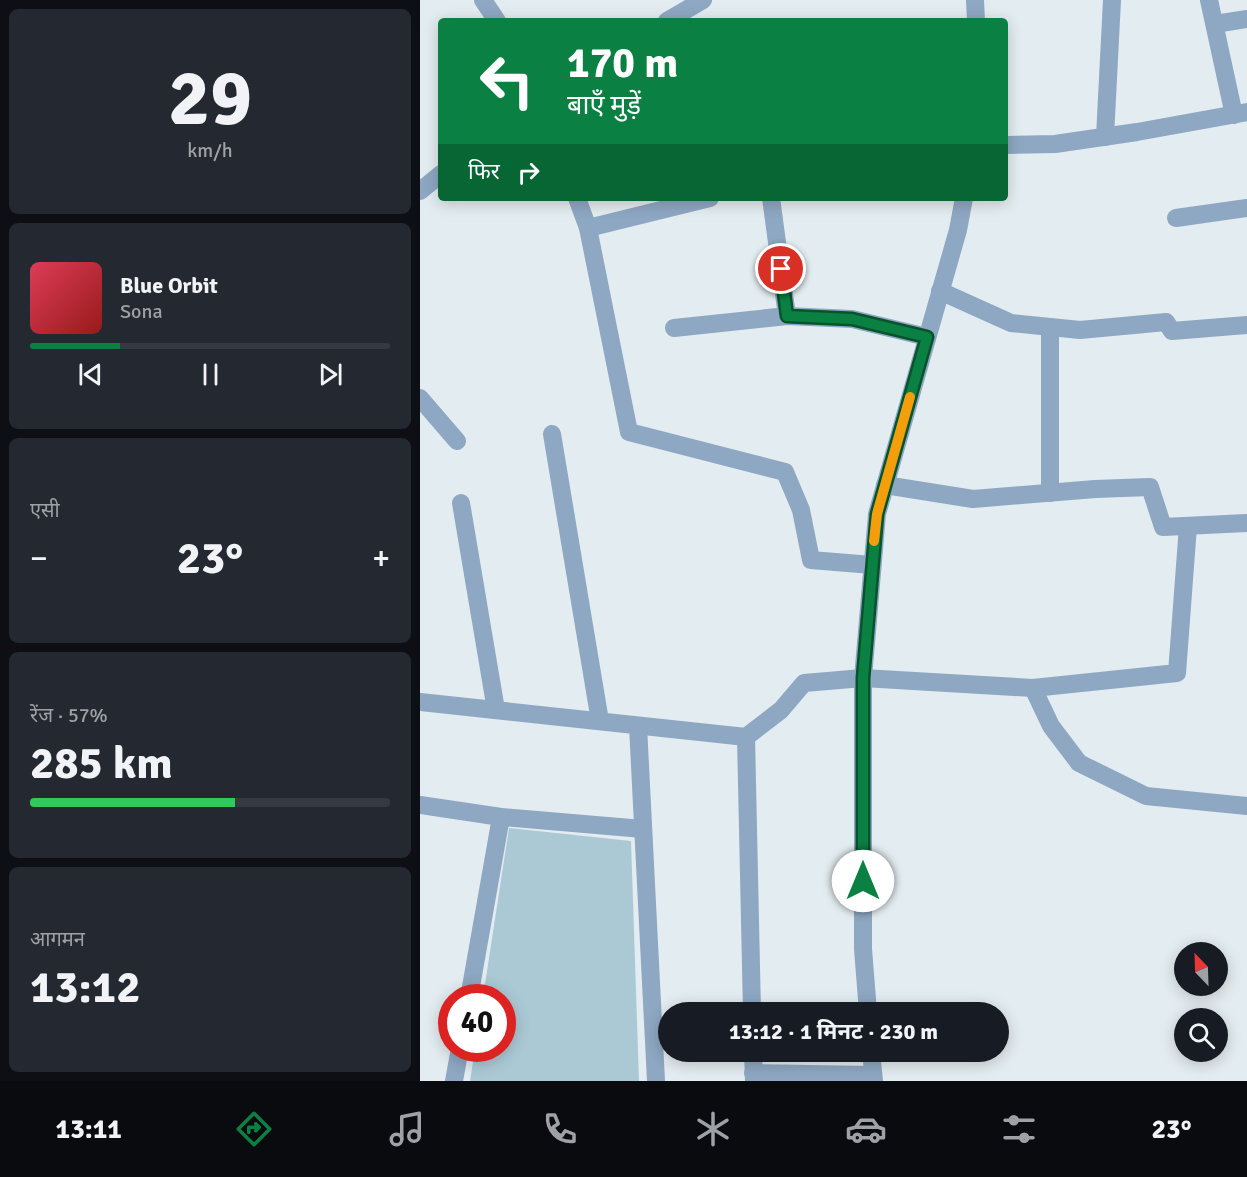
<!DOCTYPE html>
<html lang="hi">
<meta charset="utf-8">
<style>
body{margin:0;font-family:Signika,"Noto Sans Devanagari",sans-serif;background:#242831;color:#f1f3f6;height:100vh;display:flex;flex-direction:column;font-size:22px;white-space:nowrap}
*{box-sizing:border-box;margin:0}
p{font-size:20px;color:#9ea1a6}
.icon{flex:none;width:33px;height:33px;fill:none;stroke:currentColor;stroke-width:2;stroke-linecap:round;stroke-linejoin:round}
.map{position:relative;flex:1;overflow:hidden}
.panel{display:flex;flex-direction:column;gap:9px;padding:9px;background:#0d0f14;width:420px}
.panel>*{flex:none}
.hud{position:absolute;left:18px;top:18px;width:570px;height:183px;border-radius:6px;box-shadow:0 3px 15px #0003;background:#0b8043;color:#fff;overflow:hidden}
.needle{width:39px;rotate:337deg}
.buttons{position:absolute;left:754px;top:942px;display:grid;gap:12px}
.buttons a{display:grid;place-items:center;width:54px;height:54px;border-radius:50%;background:#171b24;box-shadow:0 3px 15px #0003;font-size:30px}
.speed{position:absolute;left:18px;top:984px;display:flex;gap:12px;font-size:30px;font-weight:700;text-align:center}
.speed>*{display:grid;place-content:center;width:78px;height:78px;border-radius:50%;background:#171b24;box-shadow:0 3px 15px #0003;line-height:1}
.speed .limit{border:9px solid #d22;background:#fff;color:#111}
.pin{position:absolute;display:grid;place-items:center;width:51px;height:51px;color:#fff;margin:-26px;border:3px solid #fff;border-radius:50%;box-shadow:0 2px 6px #0007}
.me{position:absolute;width:66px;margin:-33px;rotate:0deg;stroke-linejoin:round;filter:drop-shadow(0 0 4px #0008)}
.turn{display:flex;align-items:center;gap:21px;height:126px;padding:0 30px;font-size:27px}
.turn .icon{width:78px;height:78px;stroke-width:2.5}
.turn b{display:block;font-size:42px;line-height:51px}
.then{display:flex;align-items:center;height:57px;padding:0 30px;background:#0003;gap:12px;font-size:22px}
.big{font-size:45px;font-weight:700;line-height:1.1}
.panel .widget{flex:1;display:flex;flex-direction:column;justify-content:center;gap:9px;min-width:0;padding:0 21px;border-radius:9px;background:#242831}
.panel .dial{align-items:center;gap:0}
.dial b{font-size:78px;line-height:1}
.song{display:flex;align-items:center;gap:18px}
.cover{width:72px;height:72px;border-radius:9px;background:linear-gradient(135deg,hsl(350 70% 55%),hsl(0 70% 35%))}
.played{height:6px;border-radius:3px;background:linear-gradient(90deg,#0b8043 25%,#363941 25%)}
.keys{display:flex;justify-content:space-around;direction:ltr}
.heat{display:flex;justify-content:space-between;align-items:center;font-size:33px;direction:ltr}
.charge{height:9px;border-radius:4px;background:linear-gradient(90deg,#34c759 57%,#363941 0)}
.trip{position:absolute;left:238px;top:1002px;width:351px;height:60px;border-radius:30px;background:#171b24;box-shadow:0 3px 15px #0003;font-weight:700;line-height:60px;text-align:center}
.tab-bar{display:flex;height:96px;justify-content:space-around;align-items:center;background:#090b0e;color:#9ea1a6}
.tab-bar .icon{width:42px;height:42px}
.tab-bar .current{color:#0b8043}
.tab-bar b{font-size:27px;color:#f1f3f6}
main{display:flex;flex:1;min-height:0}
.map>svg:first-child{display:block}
</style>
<main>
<section class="panel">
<div class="widget dial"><b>29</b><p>km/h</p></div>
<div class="widget">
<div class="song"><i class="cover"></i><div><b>Blue Orbit</b><p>Sona</p></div></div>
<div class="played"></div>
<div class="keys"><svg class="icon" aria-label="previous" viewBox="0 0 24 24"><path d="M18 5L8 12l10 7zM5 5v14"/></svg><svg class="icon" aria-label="pause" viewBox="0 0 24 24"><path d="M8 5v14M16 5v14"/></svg><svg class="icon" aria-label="next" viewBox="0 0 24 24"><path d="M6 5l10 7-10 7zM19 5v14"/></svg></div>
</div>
<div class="widget"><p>एसी</p>
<div class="heat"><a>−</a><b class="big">23°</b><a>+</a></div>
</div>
<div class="widget"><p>रेंज · 57%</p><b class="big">285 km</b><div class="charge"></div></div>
<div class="widget"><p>आगमन</p><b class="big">13:12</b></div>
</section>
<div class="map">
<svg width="827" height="1081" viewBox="0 0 827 1081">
<rect width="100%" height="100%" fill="#e3ecf0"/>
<path fill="#abc9d5" d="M89,828L211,841L219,1081H50L55,1049L82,1048V998L63,997Z"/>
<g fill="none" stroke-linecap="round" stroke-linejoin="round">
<g stroke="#8ea7c2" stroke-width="18">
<path d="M63,0L77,21"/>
<path d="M555,0L556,21"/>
<path d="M789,0L814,115"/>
<path d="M247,21L283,0"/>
<path d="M795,24L827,19"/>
<path d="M685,137L692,0"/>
<path d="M585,145L635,144L717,132L827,112"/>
<path d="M0,191L21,174"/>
<path d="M157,198L168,228L209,432L365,472L381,510L391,560L452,565"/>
<path d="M351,198L367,316"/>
<path d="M756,218L827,208"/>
<path d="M168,228L290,198"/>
<path d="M520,291L591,323L660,330L746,322L752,331L827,325"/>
<path d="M630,327V493"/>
<path d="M254,328L367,316L432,319L507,337"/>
<path d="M0,398L37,441"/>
<path d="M132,434L180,721"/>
<path d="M465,485L553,499L675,489L730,487L743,527L827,523"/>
<path d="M41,503L76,710"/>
<path d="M613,688L631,726L659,763L726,796L827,806"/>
<path d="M0,702L326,737L361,710L384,683L443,678L613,688L757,673L768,526"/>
<path d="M218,726L236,1081"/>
<path d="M326,737L332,1012"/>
<path d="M0,805L81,817L223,829"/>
<path d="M49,998L81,817"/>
<path d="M448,1012L443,949V678L457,514L538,230L544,198"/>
<path d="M333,1052L334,1081"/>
<path d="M451,1052L454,1081"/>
<path d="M333,1073L453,1075"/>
<path d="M34,1081L40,1048"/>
</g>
</g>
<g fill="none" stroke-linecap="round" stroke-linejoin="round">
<defs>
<path id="route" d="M361,269L367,316L432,319L507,337L457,514L443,678V881"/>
</defs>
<use href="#route" stroke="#07532c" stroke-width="15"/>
<use href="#route" stroke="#0b8043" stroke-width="10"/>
<path stroke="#f59e0b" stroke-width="10" d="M454,541L457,514L490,397"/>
</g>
</svg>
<div class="buttons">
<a><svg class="needle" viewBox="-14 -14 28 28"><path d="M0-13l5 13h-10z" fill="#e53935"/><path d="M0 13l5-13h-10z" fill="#9ea1a6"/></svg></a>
<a><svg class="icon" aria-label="search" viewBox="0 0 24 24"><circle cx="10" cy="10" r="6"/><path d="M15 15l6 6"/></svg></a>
</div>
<div class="speed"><div class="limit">40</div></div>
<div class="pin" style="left:361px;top:269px;background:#d93025"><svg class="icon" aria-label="arrive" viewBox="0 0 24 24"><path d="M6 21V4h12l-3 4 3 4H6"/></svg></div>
<svg class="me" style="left:443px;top:881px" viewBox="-20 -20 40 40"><circle r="19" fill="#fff"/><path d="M0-13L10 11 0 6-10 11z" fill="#0b8043"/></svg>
<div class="trip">13:12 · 1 मिनट · 230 m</div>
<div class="hud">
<div class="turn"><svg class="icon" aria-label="left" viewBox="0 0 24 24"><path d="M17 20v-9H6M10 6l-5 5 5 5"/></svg><div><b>170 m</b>बाएँ मुड़ें</div></div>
<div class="then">फिर<svg class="icon" aria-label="right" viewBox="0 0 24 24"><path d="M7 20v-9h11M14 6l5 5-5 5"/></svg></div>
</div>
</div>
</main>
<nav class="tab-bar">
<b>13:11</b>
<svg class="icon current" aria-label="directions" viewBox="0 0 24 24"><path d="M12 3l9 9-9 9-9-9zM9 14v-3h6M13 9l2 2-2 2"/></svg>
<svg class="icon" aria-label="music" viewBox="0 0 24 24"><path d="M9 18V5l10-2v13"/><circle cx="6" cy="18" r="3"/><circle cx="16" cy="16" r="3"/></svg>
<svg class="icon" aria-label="phone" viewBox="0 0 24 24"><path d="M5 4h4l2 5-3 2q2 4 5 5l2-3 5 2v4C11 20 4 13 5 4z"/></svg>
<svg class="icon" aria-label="climate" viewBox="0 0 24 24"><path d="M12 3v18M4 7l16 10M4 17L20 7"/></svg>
<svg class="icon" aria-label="car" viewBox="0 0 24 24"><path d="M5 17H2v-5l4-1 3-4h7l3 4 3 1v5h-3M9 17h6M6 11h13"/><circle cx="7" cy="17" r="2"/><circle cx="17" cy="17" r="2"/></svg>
<svg class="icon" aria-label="filters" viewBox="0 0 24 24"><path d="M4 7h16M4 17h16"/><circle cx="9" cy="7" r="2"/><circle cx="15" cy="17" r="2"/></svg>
<b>23°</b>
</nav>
